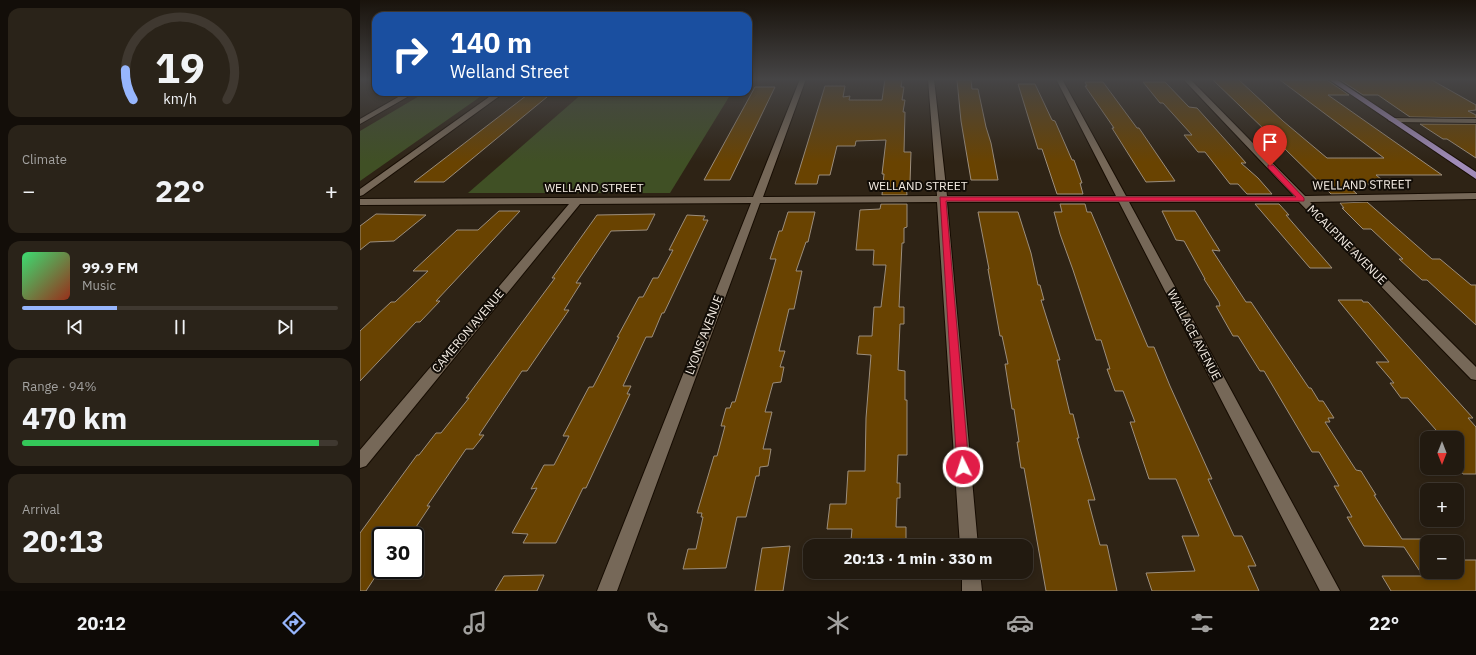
<!DOCTYPE html>
<meta charset="utf-8">
<style>
body{margin:0;font-family:"IBM Plex Sans",sans-serif;background:#2a2319;color:#f1f3f6;height:100vh;display:flex;flex-direction:column;font-size:15px;white-space:nowrap}
*{box-sizing:border-box;margin:0}
p{font-size:13px;color:#a2a19f}
.icon{flex:none;width:22px;height:22px;fill:none;stroke:currentColor;stroke-width:2;stroke-linecap:round;stroke-linejoin:round}
.map{position:relative;flex:1;overflow:hidden}
.drawer{display:flex;flex-direction:column;gap:8px;padding:8px;background:#130e09;width:360px}
.drawer>*{flex:none}
.top-card{position:absolute;left:12px;top:12px;width:380px;height:84px;border-radius:12px;box-shadow:0 2px 6px #0003,0 0 0 1px #3f3830;background:#1a4fa0;color:#fff;overflow:hidden}
.needle{width:26px;rotate:180deg}
.buttons{position:absolute;left:1060px;top:431px;display:grid;gap:8px}
.buttons a{display:grid;place-items:center;width:44px;height:44px;border-radius:8px;background:#221a10;box-shadow:0 2px 6px #0003,0 0 0 1px #3f3830;font-size:20px}
.speed{position:absolute;left:12px;top:527px;display:flex;gap:8px;font-size:20px;font-weight:700;text-align:center}
.speed>*{display:grid;place-content:center;width:52px;height:52px;border-radius:50%;background:#221a10;box-shadow:0 2px 6px #0003,0 0 0 1px #3f3830;line-height:1}
.speed .limit{border:2px solid #111;border-radius:6px;background:#fff;color:#111}
.pin{position:absolute;display:grid;place-items:center;width:34px;height:34px;color:#fff;margin:-41px -17px;border-radius:50% 50% 50% 0;rotate:-45deg;box-shadow:0 0 4px #0007}
.pin .icon{rotate:45deg}
.me{position:absolute;width:44px;margin:-22px;rotate:356deg;stroke-linejoin:round;filter:drop-shadow(0 0 3px #0008)}
.turn{display:flex;align-items:center;gap:14px;height:84px;padding:0 12px;font-size:18px}
.turn .icon{width:52px;height:52px;stroke-width:2.5}
.turn b{display:block;font-size:28px;line-height:34px}
.big{font-size:30px;font-weight:800;line-height:1.1}
.drawer .tile{flex:1;display:flex;flex-direction:column;justify-content:center;gap:6px;min-width:0;padding:0 14px;border-radius:12px;background:#2a2319}
.drawer .dial{align-items:center;gap:0}
.dial svg{height:104px;overflow:visible;fill:none;stroke:#3f3830;stroke-width:7;stroke-linecap:round;text-anchor:middle}
.dial text{fill:#f1f3f6;stroke:none}
.song{display:flex;align-items:center;gap:12px}
.cover{width:48px;height:48px;border-radius:6px;background:linear-gradient(135deg,hsl(140 70% 55%),hsl(10 70% 35%))}
.played{height:4px;border-radius:2px;background:linear-gradient(90deg,#97b6fd 30%,#3f3830 30%)}
.keys{display:flex;justify-content:space-around;direction:ltr}
.heat{display:flex;justify-content:space-between;align-items:center;font-size:22px;direction:ltr}
.charge{height:6px;border-radius:3px;background:linear-gradient(90deg,#34c759 94%,#3f3830 0)}
.trip{position:absolute;left:443px;top:539px;width:230px;height:40px;border-radius:12px;background:#221a10;box-shadow:0 2px 6px #0003,0 0 0 1px #3f3830;font-weight:800;line-height:40px;text-align:center}
.tab-bar{display:flex;height:64px;justify-content:space-around;align-items:center;background:#0e0a06;color:#a2a19f}
.tab-bar .icon{width:28px;height:28px}
.tab-bar .current{color:#97b6fd}
.tab-bar b{font-size:18px;color:#f1f3f6}
main{display:flex;flex:1;min-height:0}
.map>svg:first-child{display:block}
</style>
<main>
<section class="drawer">
<div class="tile dial"><svg viewBox="0 0 100 80">
<path d="M14 69A42 42 0 1 1 86 69"/>
<path d="M14 69A42 42 0 0 1 8 46" stroke="#97b6fd"/>
<text x="50" y="56" font-size="32" font-weight="700">19</text>
<text x="50" y="72" font-size="11">km/h</text>
</svg></div>
<div class="tile"><p>Climate</p>
<div class="heat"><a>−</a><b class="big">22°</b><a>+</a></div>
</div>
<div class="tile">
<div class="song"><i class="cover"></i><div><b>99.9 FM</b><p>Music</p></div></div>
<div class="played"></div>
<div class="keys"><svg class="icon" aria-label="previous" viewBox="0 0 24 24"><path d="M18 5L8 12l10 7zM5 5v14"/></svg><svg class="icon" aria-label="pause" viewBox="0 0 24 24"><path d="M8 5v14M16 5v14"/></svg><svg class="icon" aria-label="next" viewBox="0 0 24 24"><path d="M6 5l10 7-10 7zM19 5v14"/></svg></div>
</div>
<div class="tile"><p>Range · 94%</p><b class="big">470 km</b><div class="charge"></div></div>
<div class="tile"><p>Arrival</p><b class="big">20:13</b></div>
</section>
<div class="map">
<svg width="1116" height="591" viewBox="0 0 1116 591">
<rect width="100%" height="100%" fill="#2e2315"/>
<g fill="#405025">
<path d="M66,92H127L0,181V131Z"/>
<path d="M224,92H372L310,193H108Z"/>
</g>
<g fill="#694301" stroke="#9c8e7d">
<path d="M525,79H542L541,87H544L542,100H545L543,112H545L544,152H551L550,183H546L547,195H522L524,174H522L526,140L496,141L495,146H477L470,175H459L457,184H435L465,86H485L483,97L490,96L489,100H522Z"/>
<path d="M855,79H878L923,121L967,158H1024L920,80H967L989,95H968L1082,175H1016L1027,184H986L997,194H971L923,147H920L905,133H908L853,80H856Z"/>
<path d="M979,79H1070L1116,105V110L1108,111L1116,115V118L1050,117L1018,95H1003Z"/>
<path d="M597,80H611L612,89H618L626,127L631,143L638,180H611L601,121Z"/>
<path d="M725,82H743L777,128H779L815,181L786,182L752,128H754L725,86H727Z"/>
<path d="M783,82H805L829,107L837,108L886,163H881L898,178L912,194H887L878,184H870L845,152H838L824,135H832L803,103H800Z"/>
<path d="M658,84H675L692,120L695,121L712,160H714L722,183H720L723,194H697L682,149H678Z"/>
<path d="M395,87H415L370,180H344Z"/>
<path d="M171,92H193L84,182H54Z"/>
<path d="M1060,124H1116V158L1087,139H1083Z"/>
<path d="M1007,202L1072,259H1080L1111,285H1116V325L1067,280H1062L1039,259H1043L1011,229H1003L982,208H984L980,203Z"/>
<path d="M521,204H547V227L544,228V243H542L539,307H544V324H540L538,370L545,371V400H547V455H538L537,483H540V498H537L536,527H546V541H491L492,529H467L470,504H486L488,471H505L506,418L511,355L497,354L499,336H512L514,307H521L526,265H513L514,250H496L500,210L520,209Z"/>
<path d="M700,204H725L727,212H731L788,347H794L810,386L852,479H848L874,536H882L896,566H888L899,591H792L786,573L835,571L822,536H839L816,479H789L770,422H775L763,391H755L747,369H750L741,340H736L713,270L700,234L694,212H702Z"/>
<path d="M895,204H919L929,215H926L972,268H950Z"/>
<path d="M139,211H160L76,301H80L60,322H56L0,381V331L31,302H35L68,271H53L97,230H118Z"/>
<path d="M802,211H835L860,251L852,250L886,302H891L949,388H951L959,401H963L974,418H968L970,422H965L996,470L1001,471L1016,495H1014L1042,539H1067V572H1097V560H1116V591H1031L1022,576H1063L1044,547L1004,546L987,517H992L974,486H979L959,452H952L904,371H900L878,336H873L856,306H860L859,302L844,279H845L824,241L816,240Z"/>
<path d="M428,212H455L448,242H446L436,271H442L434,309H429L419,351H425L420,367H424L421,382L413,383L405,412H412L403,449H411L408,466L400,467L399,476H396L386,517H377L366,568L323,569L328,549H336L343,517H341L342,513H337L354,456H357L365,426H361L366,408H370L372,402H375L416,259H410L419,231H422Z"/>
<path d="M618,212H658L671,253L678,285H680L684,300H681L700,360H697L710,414H713L719,438H717L735,500H728L740,545H747L757,591H686L664,468H661L657,442H659L654,409H652L645,364H648L642,336H640L628,269H629Z"/>
<path d="M16,214L66,215L34,241L10,242L0,250V226Z"/>
<path d="M295,214L287,230L251,231L216,283H221L204,310H209L167,371H162L119,435H124L113,449H106L67,506H70L50,536H21V568L6,591H0V533L57,455H59L76,433H81L109,398H106L195,278H192L237,215Z"/>
<path d="M327,215L345,216L343,220H348L304,313H302L292,337H286L263,386H271L267,394H270L226,488H223L196,543H163L168,534L152,533L177,488L171,489L184,465H194L209,436H203L229,387H233L259,337H257L259,334L279,297H283L293,278H298L313,250H309Z"/>
<path d="M978,300H1002L1003,302H1008L1113,418H1108L1116,427V474H1103L1097,466V438H1083L1048,398H1041L1030,383H1034L1016,362H1029Z"/>
<path d="M430,546L423,591H395L402,548Z"/>
<path d="M184,575L177,591H135L144,576Z"/>
</g>
<g fill="none" stroke-linecap="round" stroke-linejoin="round">
<defs>
<g id="minor">
<path d="M440,79H446L403,197L577,196L568,79H574L587,196H756L696,79H702L766,196H934L823,79H830L945,196L1116,193V199L950,202L1116,367V380L1111,379L939,202H769L980,591H960L759,202H587L618,546H600L577,202L400,203L257,591H237L391,203L220,204L6,466L0,468V450L209,204L0,205V199L393,197Z"/>
<path d="M47,92H56L0,124V119Z"/>
<path d="M136,92H145L3,195L0,196V189Z"/>
<path d="M1029,118L1116,119V123L1032,122L1028,120Z"/>
<path d="M602,572H620L622,591H602Z"/>
</g>
<path id="major" d="M968,79H976L1116,172V179Z"/>
</defs>
<use href="#minor" stroke="#160c02" stroke-width="2"/>
<use href="#major" stroke="#160c02" stroke-width="2"/>
<use href="#minor" fill="#766858" fill-rule="evenodd"/>
<use href="#major" fill="#a18cb9" fill-rule="evenodd"/>
</g>
<linearGradient id="sky" x2="0" y2="1"><stop stop-color="#19130c"/><stop offset="0.49" stop-color="#464546"/><stop offset="1" stop-color="#464546" stop-opacity="0"/></linearGradient>
<rect width="1116" height="162" fill="url(#sky)"/>
<path fill="#e11d48" stroke="#92132f" d="M908,165H913L944,198V201H586L609,467L607,471L603,472L599,471L597,467L580,197H936L908,168Z"/>
<g text-anchor="middle" stroke-width="4" stroke-linejoin="round" paint-order="stroke">
<g font-size="12" fill="#f5ede4" stroke="#120d07">
<text transform="translate(1002 185) rotate(-1)" y="4">WELLAND STREET</text>
<text x="558" y="190">WELLAND STREET</text>
<text x="234" y="192">WELLAND STREET</text>
<text transform="translate(987 245) rotate(45)" y="4">MCALPINE AVENUE</text>
<text transform="translate(108 331) rotate(-50)" y="4">CAMERON AVENUE</text>
<text transform="translate(344 335) rotate(-69)" y="4">LYONS AVENUE</text>
<text transform="translate(834 335) rotate(62)" y="4">WALLACE AVENUE</text>
</g>
</g>
</svg>
<div class="buttons">
<a><svg class="needle" viewBox="-14 -14 28 28"><path d="M0-13l5 13h-10z" fill="#e53935"/><path d="M0 13l5-13h-10z" fill="#a2a19f"/></svg></a>
<a>+</a>
<a>−</a>
</div>
<div class="speed"><div class="limit">30</div></div>
<div class="pin" style="left:910px;top:166px;background:#d93025"><svg class="icon" aria-label="arrive" viewBox="0 0 24 24"><path d="M6 21V4h12l-3 4 3 4H6"/></svg></div>
<svg class="me" style="left:603px;top:467px" viewBox="-20 -20 40 40"><circle r="17" fill="#e11d48" stroke="#fff" stroke-width="3"/><path d="M0-11L8 9 0 5-8 9z" fill="#fff"/></svg>
<div class="trip">20:13 · 1 min · 330 m</div>
<div class="top-card">
<div class="turn"><svg class="icon" aria-label="right" viewBox="0 0 24 24"><path d="M7 20v-9h11M14 6l5 5-5 5"/></svg><div><b>140 m</b>Welland Street</div></div>
</div>
</div>
</main>
<nav class="tab-bar">
<b>20:12</b>
<svg class="icon current" aria-label="directions" viewBox="0 0 24 24"><path d="M12 3l9 9-9 9-9-9zM9 14v-3h6M13 9l2 2-2 2"/></svg>
<svg class="icon" aria-label="music" viewBox="0 0 24 24"><path d="M9 18V5l10-2v13"/><circle cx="6" cy="18" r="3"/><circle cx="16" cy="16" r="3"/></svg>
<svg class="icon" aria-label="phone" viewBox="0 0 24 24"><path d="M5 4h4l2 5-3 2q2 4 5 5l2-3 5 2v4C11 20 4 13 5 4z"/></svg>
<svg class="icon" aria-label="climate" viewBox="0 0 24 24"><path d="M12 3v18M4 7l16 10M4 17L20 7"/></svg>
<svg class="icon" aria-label="car" viewBox="0 0 24 24"><path d="M5 17H2v-5l4-1 3-4h7l3 4 3 1v5h-3M9 17h6M6 11h13"/><circle cx="7" cy="17" r="2"/><circle cx="17" cy="17" r="2"/></svg>
<svg class="icon" aria-label="filters" viewBox="0 0 24 24"><path d="M4 7h16M4 17h16"/><circle cx="9" cy="7" r="2"/><circle cx="15" cy="17" r="2"/></svg>
<b>22°</b>
</nav>
